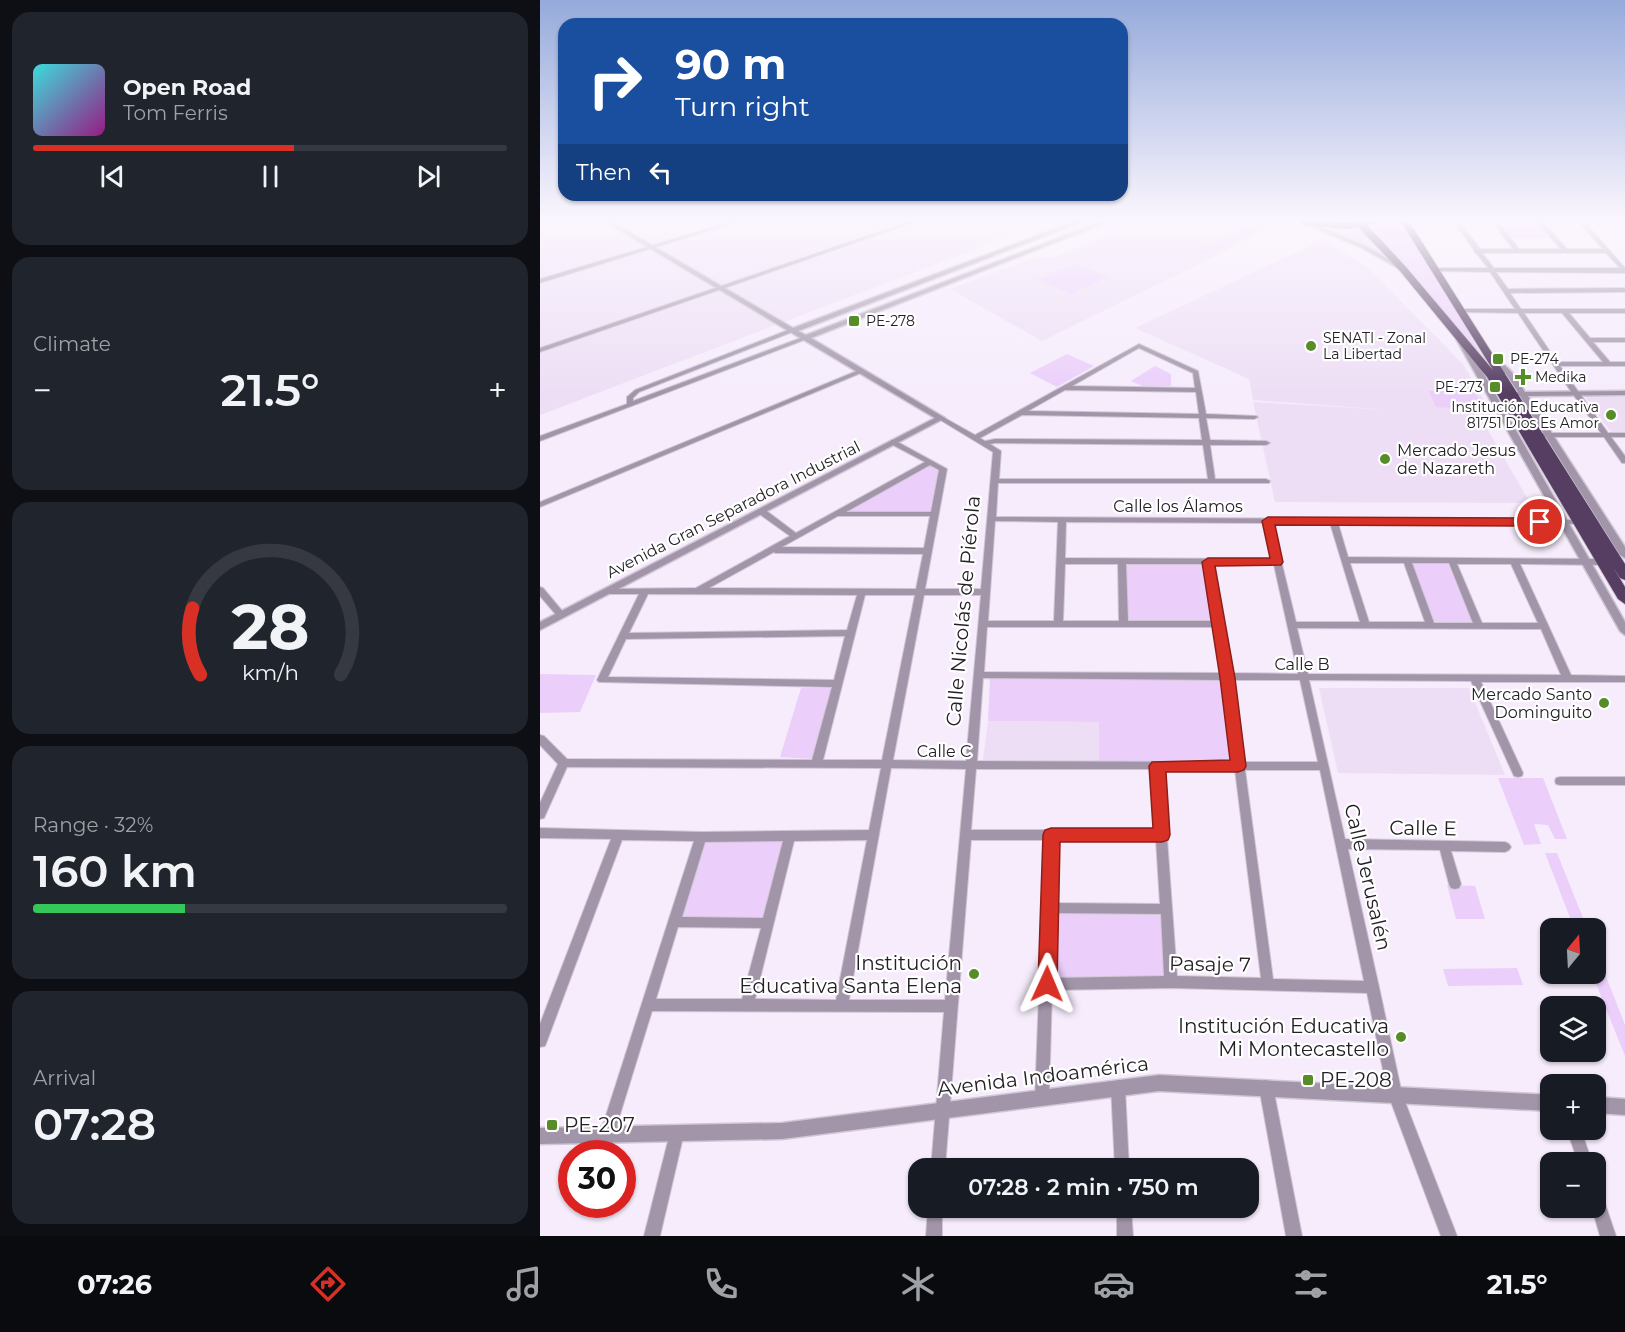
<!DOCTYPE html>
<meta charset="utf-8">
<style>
body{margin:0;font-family:Montserrat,sans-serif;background:#20242c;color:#f1f3f6;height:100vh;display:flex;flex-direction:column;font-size:22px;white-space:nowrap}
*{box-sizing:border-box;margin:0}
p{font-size:20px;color:#9ea1a6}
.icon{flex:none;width:33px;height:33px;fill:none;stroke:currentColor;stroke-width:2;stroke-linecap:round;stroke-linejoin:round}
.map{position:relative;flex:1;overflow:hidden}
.panel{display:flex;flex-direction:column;gap:12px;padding:12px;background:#0d0f14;width:540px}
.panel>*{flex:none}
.banner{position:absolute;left:18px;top:18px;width:570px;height:183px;border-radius:18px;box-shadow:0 2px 4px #0004;background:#1a4fa0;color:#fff;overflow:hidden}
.needle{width:39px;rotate:18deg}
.buttons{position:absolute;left:1000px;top:918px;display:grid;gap:12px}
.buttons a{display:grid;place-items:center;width:66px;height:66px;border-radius:12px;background:#171b24;box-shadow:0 2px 4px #0004;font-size:30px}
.speed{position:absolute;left:18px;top:1140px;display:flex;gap:12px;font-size:30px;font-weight:700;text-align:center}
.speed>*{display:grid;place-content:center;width:78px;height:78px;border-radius:50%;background:#171b24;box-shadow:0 2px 4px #0004;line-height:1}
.speed .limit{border:9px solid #d22;background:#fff;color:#111}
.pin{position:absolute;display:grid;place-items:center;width:51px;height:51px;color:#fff;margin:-26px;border:3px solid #fff;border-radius:50%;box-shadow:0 2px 6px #0007}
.me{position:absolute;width:66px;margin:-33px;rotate:1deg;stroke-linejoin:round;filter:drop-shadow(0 0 4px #0008)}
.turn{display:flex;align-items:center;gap:21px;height:126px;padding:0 18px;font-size:27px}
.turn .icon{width:78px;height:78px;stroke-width:2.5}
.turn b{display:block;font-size:42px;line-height:51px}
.then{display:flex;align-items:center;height:57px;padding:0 18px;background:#0003;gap:12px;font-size:22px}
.big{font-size:45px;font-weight:600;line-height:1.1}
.panel .tile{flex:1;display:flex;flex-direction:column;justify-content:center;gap:9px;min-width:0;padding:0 21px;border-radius:18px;background:#20242c}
.panel .dial{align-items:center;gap:0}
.dial svg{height:156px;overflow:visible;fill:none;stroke:#363941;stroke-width:7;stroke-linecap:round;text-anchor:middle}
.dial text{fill:#f1f3f6;stroke:none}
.song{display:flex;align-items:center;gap:18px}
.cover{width:72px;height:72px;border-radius:9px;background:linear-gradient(135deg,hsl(180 70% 55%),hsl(310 70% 35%))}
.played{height:6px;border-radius:3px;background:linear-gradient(90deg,#d93025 55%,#363941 55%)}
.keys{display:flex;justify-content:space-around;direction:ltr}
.heat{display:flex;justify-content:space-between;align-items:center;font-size:33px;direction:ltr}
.charge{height:9px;border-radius:4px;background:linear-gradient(90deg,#34c759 32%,#363941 0)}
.trip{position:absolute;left:368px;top:1158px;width:351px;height:60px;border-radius:18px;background:#171b24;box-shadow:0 2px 4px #0004;font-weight:600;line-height:60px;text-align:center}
.tab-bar{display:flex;height:96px;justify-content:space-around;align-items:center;background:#090b0e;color:#9ea1a6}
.tab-bar .icon{width:42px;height:42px}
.tab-bar .on{color:#d93025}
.tab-bar b{font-size:27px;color:#f1f3f6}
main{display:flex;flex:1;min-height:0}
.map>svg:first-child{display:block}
</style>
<main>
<section class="panel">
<div class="tile">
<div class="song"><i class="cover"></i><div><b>Open Road</b><p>Tom Ferris</p></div></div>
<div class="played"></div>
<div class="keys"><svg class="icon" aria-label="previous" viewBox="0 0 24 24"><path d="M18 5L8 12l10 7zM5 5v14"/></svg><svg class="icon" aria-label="pause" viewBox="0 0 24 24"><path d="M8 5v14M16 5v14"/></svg><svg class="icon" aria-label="next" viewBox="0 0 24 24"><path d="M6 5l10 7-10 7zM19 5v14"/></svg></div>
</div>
<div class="tile"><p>Climate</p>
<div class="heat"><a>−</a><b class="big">21.5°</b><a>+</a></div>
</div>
<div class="tile dial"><svg viewBox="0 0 100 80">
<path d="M14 69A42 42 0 1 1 86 69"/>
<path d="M14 69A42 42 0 0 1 10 35" stroke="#d93025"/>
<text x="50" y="56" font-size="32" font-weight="700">28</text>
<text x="50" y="72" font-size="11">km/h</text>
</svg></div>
<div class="tile"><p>Range · 32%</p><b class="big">160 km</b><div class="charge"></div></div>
<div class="tile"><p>Arrival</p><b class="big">07:28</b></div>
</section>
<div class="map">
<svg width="1085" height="1236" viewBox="0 0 1085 1236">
<rect width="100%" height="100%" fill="#f6ecfc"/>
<g fill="#eddef5">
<path d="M0,220H511L0,415Z"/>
<path d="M603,220L744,222L502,341L410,289L498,257H514Z"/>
<path d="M783,240L829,269L923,364L954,418H941L990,503L735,502L713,402L849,410L713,400L709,379L595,328Z"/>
<path d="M1045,397H1085V432H1071Z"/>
<path d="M779,688H929L965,775L798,773Z"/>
<path d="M448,721L559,722V761L443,760Z"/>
</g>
<g fill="#ebcffa">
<path d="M847,220H861L951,370L825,225Z"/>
<path d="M958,220H994L1010,239H974Z"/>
<path d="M723,221L725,228L665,255L657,252Z"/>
<path d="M778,225L818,226L851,260L825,245Z"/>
<path d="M535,264L568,277L531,294L497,280Z"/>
<path d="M527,354L554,366L517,387L490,373Z"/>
<path d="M615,366L631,374V386H602L591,381Z"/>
<path d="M889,391H934L946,411L896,407Z"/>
<path d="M389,465L400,471L392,511L304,512Z"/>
<path d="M586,564L663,565L671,621L588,622Z"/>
<path d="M872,564H908L933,623H894Z"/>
<path d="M0,674L56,675L40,712L0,713Z"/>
<path d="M450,679L682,680L693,763L559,761V722L448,721Z"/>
<path d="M261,688H292L272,759L240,757Z"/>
<path d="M958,778H1003L1027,839H1015L1008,825L994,824L1001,844L984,845Z"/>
<path d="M165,841H244L223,919L141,918Z"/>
<path d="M1005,853H1017L1047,928H1034Z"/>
<path d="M907,885L935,886L945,919H916Z"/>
<path d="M513,911L622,913L626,977L512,978Z"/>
<path d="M1056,951L1085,1025V1056L1052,974H1056Z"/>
<path d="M977,968L983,985L908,986L903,969Z"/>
</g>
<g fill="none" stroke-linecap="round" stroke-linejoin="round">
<defs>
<g id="minor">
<path d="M196,220H204L0,283V279Z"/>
<path d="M373,220H381L0,352V348Z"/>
<path d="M912,220H918L940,249H973L951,220H957L979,249H1021L995,220H1001L1027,249H1063L1037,220H1043L1085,268V273L956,272L968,289L1085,288V292L970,293L981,309H1085V313H1029L1050,338H1085V342H1053L1070,362H1085V366H1020L1068,433H1085V437H1071L1085,456V463H1082L1064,437H988V433H1061L1032,393L978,313L917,312L916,311L919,309H975L950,272L894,271V269L896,268H948L936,253L934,252V250ZM942,253H1066L1080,268H954ZM984,313H1022L1063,362H1017Z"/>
<path d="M1077,220H1083L1085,222V227Z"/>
<path d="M253,328L255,329V331L99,392L93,398V401L263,337H267V339L0,441V436L87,404V397L95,390Z"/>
<path d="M599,344L658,371L666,414L716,416L718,417L714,419L666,418L670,440L726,441L730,443L726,445H670L675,479H726L730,481L729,483H458L456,517L1039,520H1042L1043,522L1042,524L798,523L808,557L1063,559L1067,562L1063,565L980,564L1031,675L1085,676V682H941L983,773L982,776L978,777L974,776L931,681L769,680L805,839L965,842L969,844L971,847L969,850L965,852L911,851L921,884L919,888L915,889L911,888L909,884L900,850L808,849L839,987L862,1094L917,1236H901L848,1094L827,993L631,988L512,990L509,1097L507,1102L502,1104L497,1102L495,1097L505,840H431L405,1168H391L404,1012L112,1011L74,1134L72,1139L67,1141L62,1139L60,1134L154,841L82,840L7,1041L5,1046L0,1047V1024L71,839L0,838V828L161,832L329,830L341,768L27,767L4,818L0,819V803L18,764L0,745V735L4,736L27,759L272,760L292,687L59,682L57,680L99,594H67L63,591L64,589L156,588L250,536L218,513L217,511L218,509H224L256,533L385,462L351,444V440H354L407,469L385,589H441L453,452L397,418L399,417H403L435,435ZM599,348L653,373L655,388L532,386ZM525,390L656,392L659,414L488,411ZM482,415L659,418L662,440L455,439L445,441L440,438ZM455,443L663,445L668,479H459L461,451L450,444ZM390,465L399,470L391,512H306ZM298,516H390L384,548L242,547ZM455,521L518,522L514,621H448ZM526,522L724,523L733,559L525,558ZM732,523H790L820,622H756ZM234,552L235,553L383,554L376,589L169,588ZM810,563H864L885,622H829ZM872,563H909L933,623H894ZM525,564H578L579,621H523ZM586,564H664L674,621H588ZM673,564L734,565L758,674L692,673ZM917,564H971L998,623H942ZM108,594L317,595L307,630L89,633ZM325,595H375L342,760H283ZM384,595H441L426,761L353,760ZM447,627H675L682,673L444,672ZM757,628L1001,629L1021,675L768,674ZM305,636L294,680L68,677L86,639ZM443,678L683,680L694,762L437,761ZM693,680H760L778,762H704ZM351,768L426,769L405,1000H309ZM436,769H612L616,830H431ZM622,769L695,770L721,978L637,976ZM705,770H780L824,981L733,979ZM327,840L296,1000L215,999L254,841ZM516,840H616L620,904L515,903ZM243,841L223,918L142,917L165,842ZM514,913L621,914L624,976L512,978ZM138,927L221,928L202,999H116Z"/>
<path d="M319,370L321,371V373L0,507V502Z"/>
<path d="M0,587L3,588L24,613L25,615L24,617H18L0,596Z"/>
<path d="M1020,777H1085V785H1020L1016,784L1015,781L1016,778Z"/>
<path d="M578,1080L583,1082L585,1087L589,1168H575L571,1087L573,1082Z"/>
<path d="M726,1080L731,1082L733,1087L762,1236H746L719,1087L721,1082Z"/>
<path d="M137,1126L142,1128L144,1133L120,1236H104L130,1133L132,1128Z"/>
<path d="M1027,1130H1041L1052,1162H1038Z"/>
<path d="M1056,1190L1061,1192L1076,1236H1060L1052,1208H1056Z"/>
<path d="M388,1208H402V1236H386Z"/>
<path d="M577,1208H591L593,1236H577Z"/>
</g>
<g id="tertiary">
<path d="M62,220H69L253,328L538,220H547L258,331L266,335L565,220H573L271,338L405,418L0,630V622L395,418Z"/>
<path d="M756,220H764L826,246L866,269L861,270L822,248Z"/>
<path d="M917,337L924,339L1085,622V635L1080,631L916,339Z"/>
<path d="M951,361C968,361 977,379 985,392L1085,391V395L988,396L1085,547V558L1080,555L980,396L974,394L978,392L966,374L951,365Z"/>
<path d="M619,1075L1011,1095V1111L619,1091L242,1139L0,1144V1128L242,1123Z"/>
<path d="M1056,1097L1085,1099V1115L1056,1113Z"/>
</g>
<path id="trunk" d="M761,220L807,223L814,222L813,220H845L827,225L866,267L953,370L860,220H868L1085,564V580L1080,578L1073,567L1085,587V604L1078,599L947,377L860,271L818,227L807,229L764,225L761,224Z"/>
</defs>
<use href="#minor" stroke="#d0c7d5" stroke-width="2"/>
<use href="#tertiary" stroke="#d0c7d5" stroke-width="3"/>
<use href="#trunk" stroke="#d0c7d5" stroke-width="2"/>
<use href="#minor" fill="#a295a9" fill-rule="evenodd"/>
<use href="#tertiary" fill="#a295a9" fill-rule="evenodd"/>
<use href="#trunk" fill="#563e62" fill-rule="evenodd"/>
</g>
<linearGradient id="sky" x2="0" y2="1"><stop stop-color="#95aadb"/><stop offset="0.56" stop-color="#fbf6fe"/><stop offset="1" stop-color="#fbf6fe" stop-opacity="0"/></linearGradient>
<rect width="1085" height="393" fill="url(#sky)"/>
<path fill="#d93025" stroke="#8d1f18" stroke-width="1.5" d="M728,517L1000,518L1006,522L1000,526L735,525L743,562L741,565L675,566L695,678L706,766L704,770L698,772H626L630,835L628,840L622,842H520L517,984L514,990L507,993L501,990L498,984L503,835L505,830L511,828H613L609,766L612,762L690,760L680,678L662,562L668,558H730L722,521Z"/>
<g fill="#568d28" stroke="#fff" stroke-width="2">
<rect x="308" y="315" width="12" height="12" rx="3"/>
<circle cx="771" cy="346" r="6"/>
<rect x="952" y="353" width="12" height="12" rx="3"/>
<path d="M980 368h6v6h6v6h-6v6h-6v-6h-6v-6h6z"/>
<rect x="949" y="381" width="12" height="12" rx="3"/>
<circle cx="1071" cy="415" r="6"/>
<circle cx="845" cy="459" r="6"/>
<circle cx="1064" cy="703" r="6"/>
<circle cx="434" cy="974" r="6"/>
<circle cx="861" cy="1037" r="6"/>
<rect x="762" y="1074" width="12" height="12" rx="3"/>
<rect x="6" y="1119" width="12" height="12" rx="3"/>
</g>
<g text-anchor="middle" stroke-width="4.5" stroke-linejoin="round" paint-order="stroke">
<g font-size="14" fill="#242126" stroke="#fff" text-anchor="start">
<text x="326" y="326">PE-278</text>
<text x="783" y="343">SENATI - Zonal<tspan x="783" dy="16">La Libertad</tspan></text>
<text x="970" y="364">PE-274</text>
<text x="995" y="382">Medika</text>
<text x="943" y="392" text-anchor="end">PE-273</text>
<text x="1059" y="412" text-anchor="end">Institución Educativa<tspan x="1059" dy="16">81751 Dios Es Amor</tspan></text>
</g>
<g font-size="16" fill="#242126" stroke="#fff" text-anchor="start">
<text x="857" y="456">Mercado Jesus<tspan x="857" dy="18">de Nazareth</tspan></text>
<text x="1052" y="700" text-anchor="end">Mercado Santo<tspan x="1052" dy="18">Dominguito</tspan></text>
</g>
<g font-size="16" fill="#242126" stroke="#fff">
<text x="638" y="512">Calle los Álamos</text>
<text transform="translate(193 509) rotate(-27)" y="6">Avenida Gran Separadora Industrial</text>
<text x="762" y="670">Calle B</text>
<text x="404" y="757">Calle C</text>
</g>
<g font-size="20" fill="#242126" stroke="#fff">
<text transform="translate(423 611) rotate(-85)" y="7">Calle Nicolás de Piérola</text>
<text transform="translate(883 828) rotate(1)" y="7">Calle E</text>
<text transform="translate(828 877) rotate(77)" y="7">Calle Jerusalén</text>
<text transform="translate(670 964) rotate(1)" y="7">Pasaje 7</text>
<text transform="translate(503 1076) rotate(-7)" y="7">Avenida Indoamérica</text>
</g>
<g font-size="20" fill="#242126" stroke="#fff" text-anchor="end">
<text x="422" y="970">Institución<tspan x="422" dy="23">Educativa Santa Elena</tspan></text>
<text x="849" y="1033">Institución Educativa<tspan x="849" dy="23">Mi Montecastello</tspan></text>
<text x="780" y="1087" text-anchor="start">PE-208</text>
<text x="24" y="1132" text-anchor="start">PE-207</text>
</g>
</g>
</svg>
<div class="buttons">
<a><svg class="needle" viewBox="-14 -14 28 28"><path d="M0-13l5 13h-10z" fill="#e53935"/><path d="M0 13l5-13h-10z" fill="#9ea1a6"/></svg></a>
<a><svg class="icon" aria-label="layers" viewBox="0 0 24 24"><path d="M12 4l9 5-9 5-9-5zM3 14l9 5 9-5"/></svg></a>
<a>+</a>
<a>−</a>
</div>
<div class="speed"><div class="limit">30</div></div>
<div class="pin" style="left:1000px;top:522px;background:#d93025"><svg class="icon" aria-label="arrive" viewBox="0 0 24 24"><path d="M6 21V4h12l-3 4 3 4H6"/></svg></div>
<svg class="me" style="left:507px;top:984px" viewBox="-20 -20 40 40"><path d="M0-17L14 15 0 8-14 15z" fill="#d93025" stroke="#fff" stroke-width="4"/></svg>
<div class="trip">07:28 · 2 min · 750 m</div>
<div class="banner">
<div class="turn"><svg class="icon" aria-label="right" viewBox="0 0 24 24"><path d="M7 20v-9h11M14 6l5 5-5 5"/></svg><div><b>90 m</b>Turn right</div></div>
<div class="then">Then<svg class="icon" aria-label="left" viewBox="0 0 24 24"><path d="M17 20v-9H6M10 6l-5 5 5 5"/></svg></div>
</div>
</div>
</main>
<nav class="tab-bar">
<b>07:26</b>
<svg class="icon on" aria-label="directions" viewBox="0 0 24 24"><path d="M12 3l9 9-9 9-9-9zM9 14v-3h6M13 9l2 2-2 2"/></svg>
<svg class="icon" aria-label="music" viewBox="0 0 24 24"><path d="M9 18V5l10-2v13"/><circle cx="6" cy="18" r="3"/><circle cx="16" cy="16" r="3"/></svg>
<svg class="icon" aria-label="phone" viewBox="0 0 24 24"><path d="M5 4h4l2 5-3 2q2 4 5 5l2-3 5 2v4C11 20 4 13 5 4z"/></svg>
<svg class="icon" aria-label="climate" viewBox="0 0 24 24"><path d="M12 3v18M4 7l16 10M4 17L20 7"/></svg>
<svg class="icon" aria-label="car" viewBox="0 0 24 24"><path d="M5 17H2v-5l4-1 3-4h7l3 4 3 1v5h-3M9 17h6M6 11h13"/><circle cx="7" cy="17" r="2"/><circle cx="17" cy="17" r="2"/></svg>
<svg class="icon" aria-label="filters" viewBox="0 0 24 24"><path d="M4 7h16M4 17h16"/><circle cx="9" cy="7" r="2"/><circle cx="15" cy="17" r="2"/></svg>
<b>21.5°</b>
</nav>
